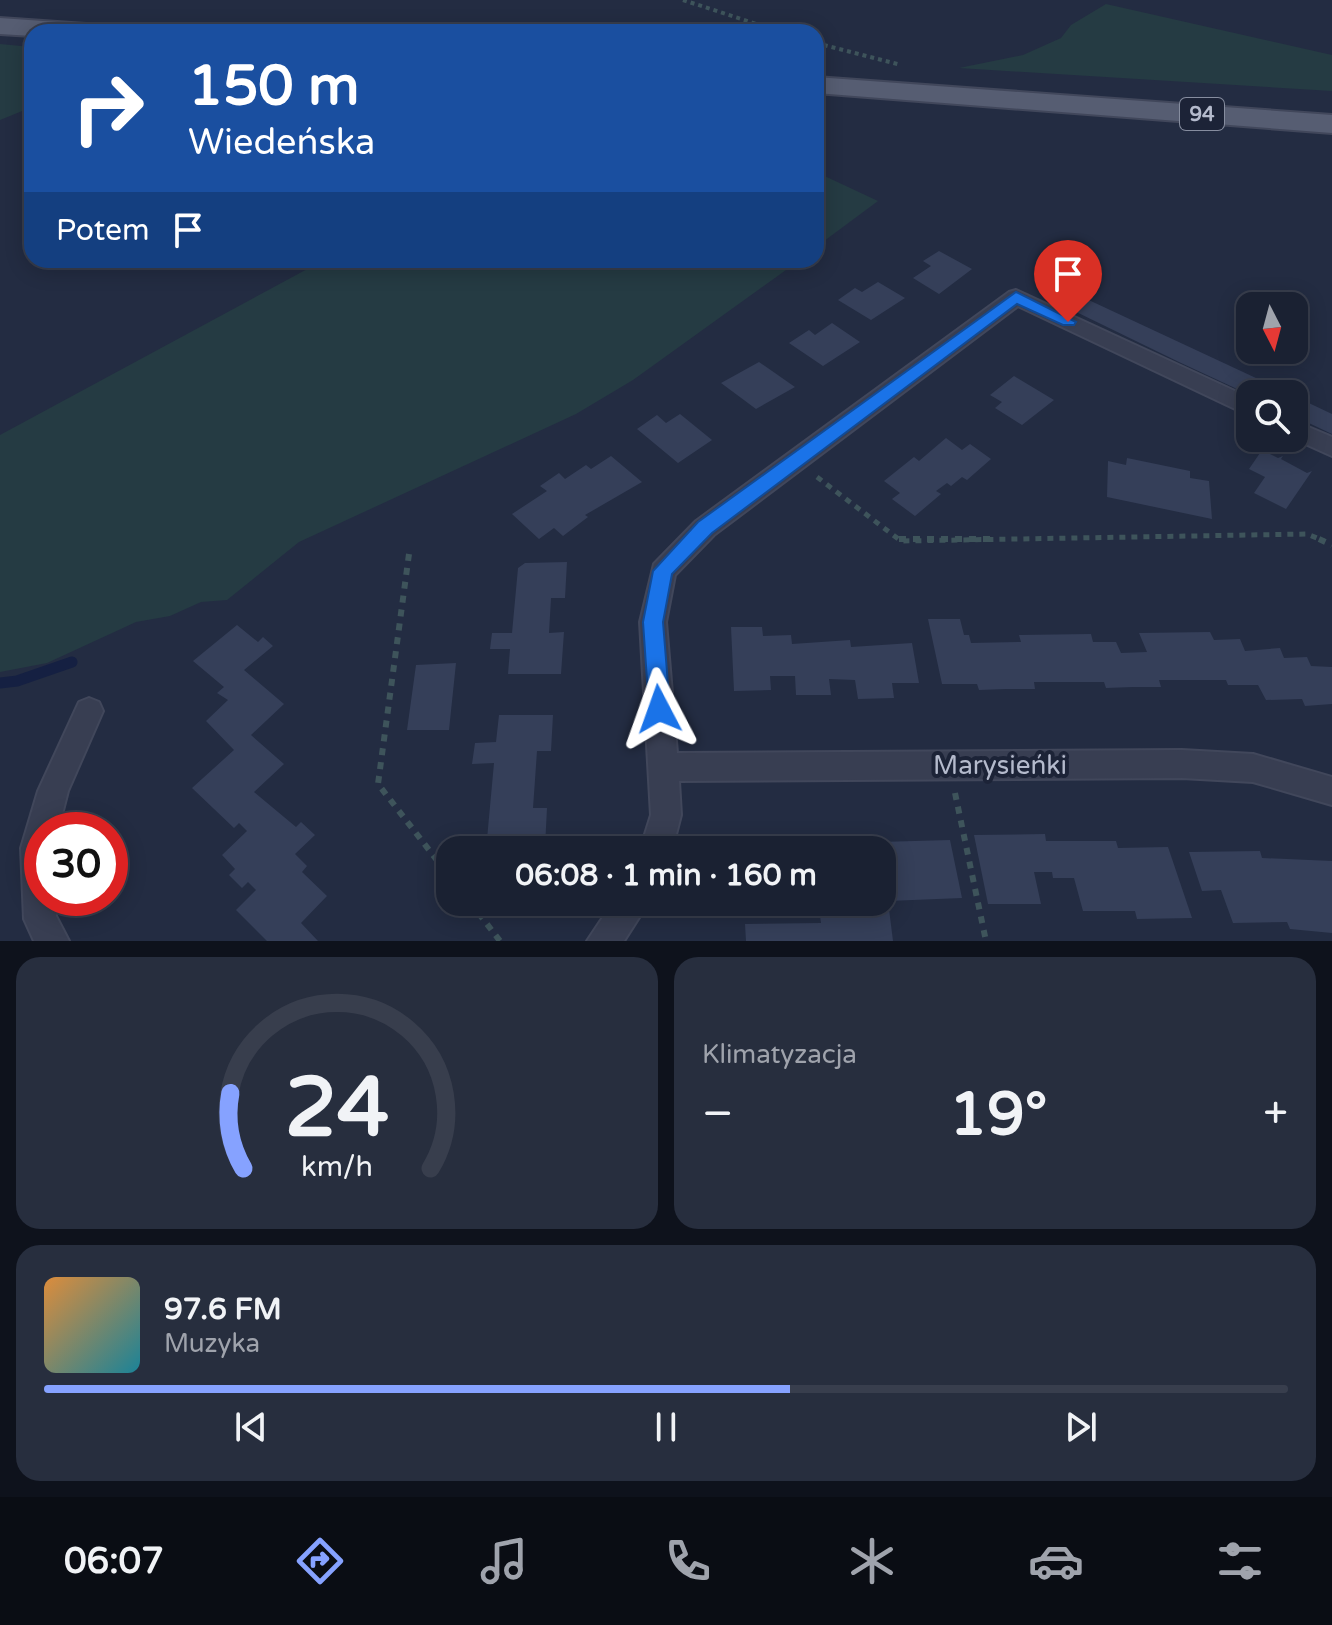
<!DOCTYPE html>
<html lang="pl">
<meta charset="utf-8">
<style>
body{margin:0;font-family:"Varela Round",sans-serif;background:#272e3e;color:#f1f3f6;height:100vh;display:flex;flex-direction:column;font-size:30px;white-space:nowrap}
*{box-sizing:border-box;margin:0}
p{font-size:26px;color:#9fa3ac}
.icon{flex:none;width:44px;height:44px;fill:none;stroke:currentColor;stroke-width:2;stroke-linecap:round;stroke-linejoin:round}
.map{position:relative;height:941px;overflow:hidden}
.drawer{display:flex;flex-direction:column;gap:16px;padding:16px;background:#0e121c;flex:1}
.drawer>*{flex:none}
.hud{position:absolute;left:24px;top:24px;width:800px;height:244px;border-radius:24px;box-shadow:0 4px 20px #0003,0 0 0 2px #383e4d;background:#1a4fa0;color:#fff;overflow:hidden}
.needle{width:52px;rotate:174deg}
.buttons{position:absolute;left:1236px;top:292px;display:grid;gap:16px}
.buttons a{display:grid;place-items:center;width:72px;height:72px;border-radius:16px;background:#1a2132;box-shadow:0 4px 20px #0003,0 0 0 2px #383e4d;font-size:40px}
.speed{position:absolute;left:24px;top:812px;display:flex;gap:16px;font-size:40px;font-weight:700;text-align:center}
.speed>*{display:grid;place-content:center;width:104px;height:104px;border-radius:50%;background:#1a2132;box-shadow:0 4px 20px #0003,0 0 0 2px #383e4d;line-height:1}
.speed .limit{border:12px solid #d22;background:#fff;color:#111}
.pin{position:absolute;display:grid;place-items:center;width:68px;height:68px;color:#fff;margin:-82px -34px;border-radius:50% 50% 50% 0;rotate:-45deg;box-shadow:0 0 8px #0007}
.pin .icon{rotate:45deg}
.me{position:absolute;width:88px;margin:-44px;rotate:356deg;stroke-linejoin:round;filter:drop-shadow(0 0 6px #0008)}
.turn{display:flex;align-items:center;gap:28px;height:168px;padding:0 32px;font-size:36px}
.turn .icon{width:104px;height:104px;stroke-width:2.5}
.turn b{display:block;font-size:56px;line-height:68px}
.then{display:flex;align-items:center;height:76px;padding:0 32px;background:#0003;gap:16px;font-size:30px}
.big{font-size:60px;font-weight:800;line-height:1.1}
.drawer .card{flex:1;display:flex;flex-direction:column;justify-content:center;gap:12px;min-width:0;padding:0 28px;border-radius:24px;background:#272e3e}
.drawer .dial{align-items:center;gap:0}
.dial svg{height:208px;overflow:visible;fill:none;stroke:#383e4d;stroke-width:7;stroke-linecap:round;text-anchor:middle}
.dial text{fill:#f1f3f6;stroke:none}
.song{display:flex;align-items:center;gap:24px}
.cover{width:96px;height:96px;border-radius:12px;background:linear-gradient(135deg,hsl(30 70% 55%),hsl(190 70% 35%))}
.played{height:8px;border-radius:4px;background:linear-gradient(90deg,#86a2ff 60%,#383e4d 60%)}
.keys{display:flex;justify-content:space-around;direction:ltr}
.heat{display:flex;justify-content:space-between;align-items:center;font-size:44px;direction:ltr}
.drawer .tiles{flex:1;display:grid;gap:16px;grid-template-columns:1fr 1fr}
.card:last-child{grid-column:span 2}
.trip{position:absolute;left:436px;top:836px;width:460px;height:80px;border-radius:24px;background:#1a2132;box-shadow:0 4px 20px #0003,0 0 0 2px #383e4d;font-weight:800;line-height:80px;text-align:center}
.tab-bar{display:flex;height:128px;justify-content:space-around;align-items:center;background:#0a0d14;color:#9fa3ac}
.tab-bar .icon{width:56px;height:56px}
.tab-bar .on{color:#86a2ff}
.tab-bar b{font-size:36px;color:#f1f3f6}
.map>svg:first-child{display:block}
</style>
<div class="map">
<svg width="1332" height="941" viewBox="0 0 1332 941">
<rect width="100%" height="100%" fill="#232c42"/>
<g fill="#253b43">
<path d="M1106,4L1332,55V91L959,68L1023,55L1061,38L1071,25Z"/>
<path d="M0,44L32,47V107L0,120Z"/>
<path d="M816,172L878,201L816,247Z"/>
<path d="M324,260H800L633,380L576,414L299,542L227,600L201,602L170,616L136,622L47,663L0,672V435Z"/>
</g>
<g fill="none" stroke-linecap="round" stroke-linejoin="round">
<path stroke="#152042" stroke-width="11" d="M0,683L17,681L72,662"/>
</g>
<g fill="#353f59">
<path d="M939,251L972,269L939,294L913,278L931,266L923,261Z"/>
<path d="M878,282L905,298L871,320L838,300L855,288L862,292Z"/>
<path d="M1078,295L1290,394L1250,395L1179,362L1066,307Z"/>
<path d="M832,323L860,342L823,366L789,343L809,330L815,335Z"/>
<path d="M759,362L795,387L756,409L721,383Z"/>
<path d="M1014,376L1054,400L1022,425L995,408L1002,402L990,395Z"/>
<path d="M1294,396L1332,414V434L1294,416Z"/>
<path d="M680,414L712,440L678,463L637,429L657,415L666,423Z"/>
<path d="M946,438L962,450L970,444L991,459L967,480L962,477L951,486L947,483L936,491L941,494L915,516L892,499L900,493L884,481L914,457L919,461Z"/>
<path d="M1262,450L1278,458L1283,456L1281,459L1307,473L1312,471L1286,509L1254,493L1265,477L1249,469Z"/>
<path d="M611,456L642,482L585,515L588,517L563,536L554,528L539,539L512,514L547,491L540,486L559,473L565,479L586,465L591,469Z"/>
<path d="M1127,458L1190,471V478L1209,481L1212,519L1107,497L1108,461L1126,465Z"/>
<path d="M567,562L565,598H551L549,633L564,632L561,674H508L510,649H490L492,633H512L518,568L525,563Z"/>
<path d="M928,619H960L964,635H969L971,643L1021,642L1019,635L1091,634L1093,642H1116L1121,653L1147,652L1139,633L1210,632L1214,640L1240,639L1245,651L1280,648L1284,658L1307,657L1311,666L1332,667V704L1305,706L1302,699L1266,700L1258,685H1228L1226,680H1159L1161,687H1133L1106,688L1104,682H1034L1035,689H1006L979,690L977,684H942Z"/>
<path d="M237,625L258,642L263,637L273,646L244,670L284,704L251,735L284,764L254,792L296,827L301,822L315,835L295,854L307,866L302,872L327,896L301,923L318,941H267L236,910L256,890L248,882L242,888L229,875L235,869L222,855L247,831L239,823L234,828L192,788L234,750L206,721L228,700L217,693L224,687L193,661Z"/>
<path d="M731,627H762L763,636L791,635L792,644L850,640L851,647L912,643L919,683H892L894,698L858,699L855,680L829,679L831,695H796L795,676H770L771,690L734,691Z"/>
<path d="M456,663L449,730H407L416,665Z"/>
<path d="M499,715H553L551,751H537L535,780L533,808H547L545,847L486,850L494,763L472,764L475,743L496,742Z"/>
<path d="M1045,834L1046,841H1116L1118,848L1168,847L1192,918L1137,919L1135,911H1083L1074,878H1053L1052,872H1034L1041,904H988L974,835Z"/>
<path d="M950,840L962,898L888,901L893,941H746L745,924L821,923L818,902H882V883H885L879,842Z"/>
<path d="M1260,851L1262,858L1332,861V933L1290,929L1287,922L1233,923L1221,890L1202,891L1189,852Z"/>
</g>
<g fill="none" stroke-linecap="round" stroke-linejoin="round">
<defs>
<g id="street">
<path d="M1016,290L1250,398V416L1018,306L714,535L675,575L666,622L677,753L1182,750L1253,754L1332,777V805L1253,782L1182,778L679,781L681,815L672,850H640L651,815L640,622L654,564L696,521L1009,292Z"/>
<path d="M1294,421L1332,437V456L1292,438Z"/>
<path d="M89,698L99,702L103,711L68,791L58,830H42V898H55L56,916L69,941H34L24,919L21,848L38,791L79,702Z"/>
<path d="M613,902H649L624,941H587Z"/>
</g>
<g id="primary">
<path d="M0,18L86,24L95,27L99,32H32V36L0,34Z"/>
<path d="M816,77L1332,115V133L816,93Z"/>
</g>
</defs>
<use href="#street" stroke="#41475b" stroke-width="4"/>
<use href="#primary" stroke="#41475b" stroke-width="4"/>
<g stroke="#3e545b" stroke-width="4" stroke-dasharray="4 4" stroke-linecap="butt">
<path d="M683,0L781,32"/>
<path d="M816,43L901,65"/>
</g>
<path stroke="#3e545b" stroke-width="5" stroke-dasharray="6 6" stroke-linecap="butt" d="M817,477L901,541L1307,534L1324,541"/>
<g stroke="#3e545b" stroke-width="6" stroke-dasharray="7 7" stroke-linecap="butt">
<path d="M899,539H997"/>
<path d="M1319,539L1332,545"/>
<path d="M409,554L378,784L450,877"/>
<path d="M955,793L986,941"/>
<path d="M470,902L500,941"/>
</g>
<use href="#street" fill="#383e52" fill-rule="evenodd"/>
<use href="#primary" fill="#565d72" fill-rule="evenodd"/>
</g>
<path fill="#1a73e8" stroke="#114b97" stroke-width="2" d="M1016,292L1076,322L1074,325H1063L1017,304L712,533L672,574L663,622L670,709L667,716L659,719L652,716L649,709L643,622L653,571L698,522Z"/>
<g text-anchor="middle" stroke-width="8" stroke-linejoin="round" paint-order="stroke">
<rect fill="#1c2337" stroke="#868d9f" stroke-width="2" x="1180" y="98" width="44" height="32" rx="6"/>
<g font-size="20" font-weight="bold" fill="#b4bacc">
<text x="1202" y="121">94</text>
</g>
<g font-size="26" fill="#b4bacc" stroke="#1c2337">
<text x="1000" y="774">Marysieńki</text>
</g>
</g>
</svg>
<div class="buttons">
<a><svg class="needle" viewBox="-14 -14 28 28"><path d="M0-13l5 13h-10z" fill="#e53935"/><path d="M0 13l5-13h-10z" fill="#9fa3ac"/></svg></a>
<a><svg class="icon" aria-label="search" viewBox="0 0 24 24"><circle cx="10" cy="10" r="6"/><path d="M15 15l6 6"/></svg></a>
</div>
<div class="speed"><div class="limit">30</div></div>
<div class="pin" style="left:1068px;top:322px;background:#d93025"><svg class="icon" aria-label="arrive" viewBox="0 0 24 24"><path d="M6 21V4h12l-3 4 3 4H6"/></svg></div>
<svg class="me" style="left:659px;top:709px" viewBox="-20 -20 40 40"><path d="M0-17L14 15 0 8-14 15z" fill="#1a73e8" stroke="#fff" stroke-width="4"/></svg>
<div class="trip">06:08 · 1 min · 160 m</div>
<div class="hud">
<div class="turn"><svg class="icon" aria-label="right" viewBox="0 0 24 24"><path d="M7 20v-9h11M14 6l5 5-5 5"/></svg><div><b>150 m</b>Wiedeńska</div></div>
<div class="then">Potem<svg class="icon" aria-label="arrive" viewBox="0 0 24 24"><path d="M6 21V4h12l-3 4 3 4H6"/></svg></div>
</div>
</div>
<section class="drawer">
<div class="tiles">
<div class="card dial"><svg viewBox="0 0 100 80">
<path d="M14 69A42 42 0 1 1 86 69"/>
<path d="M14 69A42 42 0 0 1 9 40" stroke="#86a2ff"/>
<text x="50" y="56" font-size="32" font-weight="700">24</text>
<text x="50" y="72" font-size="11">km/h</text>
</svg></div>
<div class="card"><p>Klimatyzacja</p>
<div class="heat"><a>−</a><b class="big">19°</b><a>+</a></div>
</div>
<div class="card">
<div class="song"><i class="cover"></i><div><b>97.6 FM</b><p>Muzyka</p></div></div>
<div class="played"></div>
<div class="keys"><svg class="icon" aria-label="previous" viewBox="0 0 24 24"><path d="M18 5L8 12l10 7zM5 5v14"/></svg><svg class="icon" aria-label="pause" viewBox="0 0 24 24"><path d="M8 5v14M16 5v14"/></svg><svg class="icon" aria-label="next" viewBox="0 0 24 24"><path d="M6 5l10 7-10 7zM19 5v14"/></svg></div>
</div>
</div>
</section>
<nav class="tab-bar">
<b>06:07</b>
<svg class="icon on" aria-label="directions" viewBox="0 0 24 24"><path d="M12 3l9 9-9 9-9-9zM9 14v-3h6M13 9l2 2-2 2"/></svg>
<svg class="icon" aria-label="music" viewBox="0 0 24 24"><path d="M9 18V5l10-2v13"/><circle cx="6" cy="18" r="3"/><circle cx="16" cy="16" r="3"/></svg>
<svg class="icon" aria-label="phone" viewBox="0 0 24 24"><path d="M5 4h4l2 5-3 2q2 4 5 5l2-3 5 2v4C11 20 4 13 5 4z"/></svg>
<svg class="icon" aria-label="climate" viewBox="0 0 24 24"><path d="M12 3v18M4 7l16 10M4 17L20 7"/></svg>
<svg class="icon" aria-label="car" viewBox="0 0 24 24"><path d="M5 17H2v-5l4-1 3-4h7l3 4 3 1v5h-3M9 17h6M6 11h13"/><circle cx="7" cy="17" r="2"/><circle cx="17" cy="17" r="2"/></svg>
<svg class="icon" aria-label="filters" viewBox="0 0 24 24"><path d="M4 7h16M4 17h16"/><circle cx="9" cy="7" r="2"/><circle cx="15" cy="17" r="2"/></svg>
</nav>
